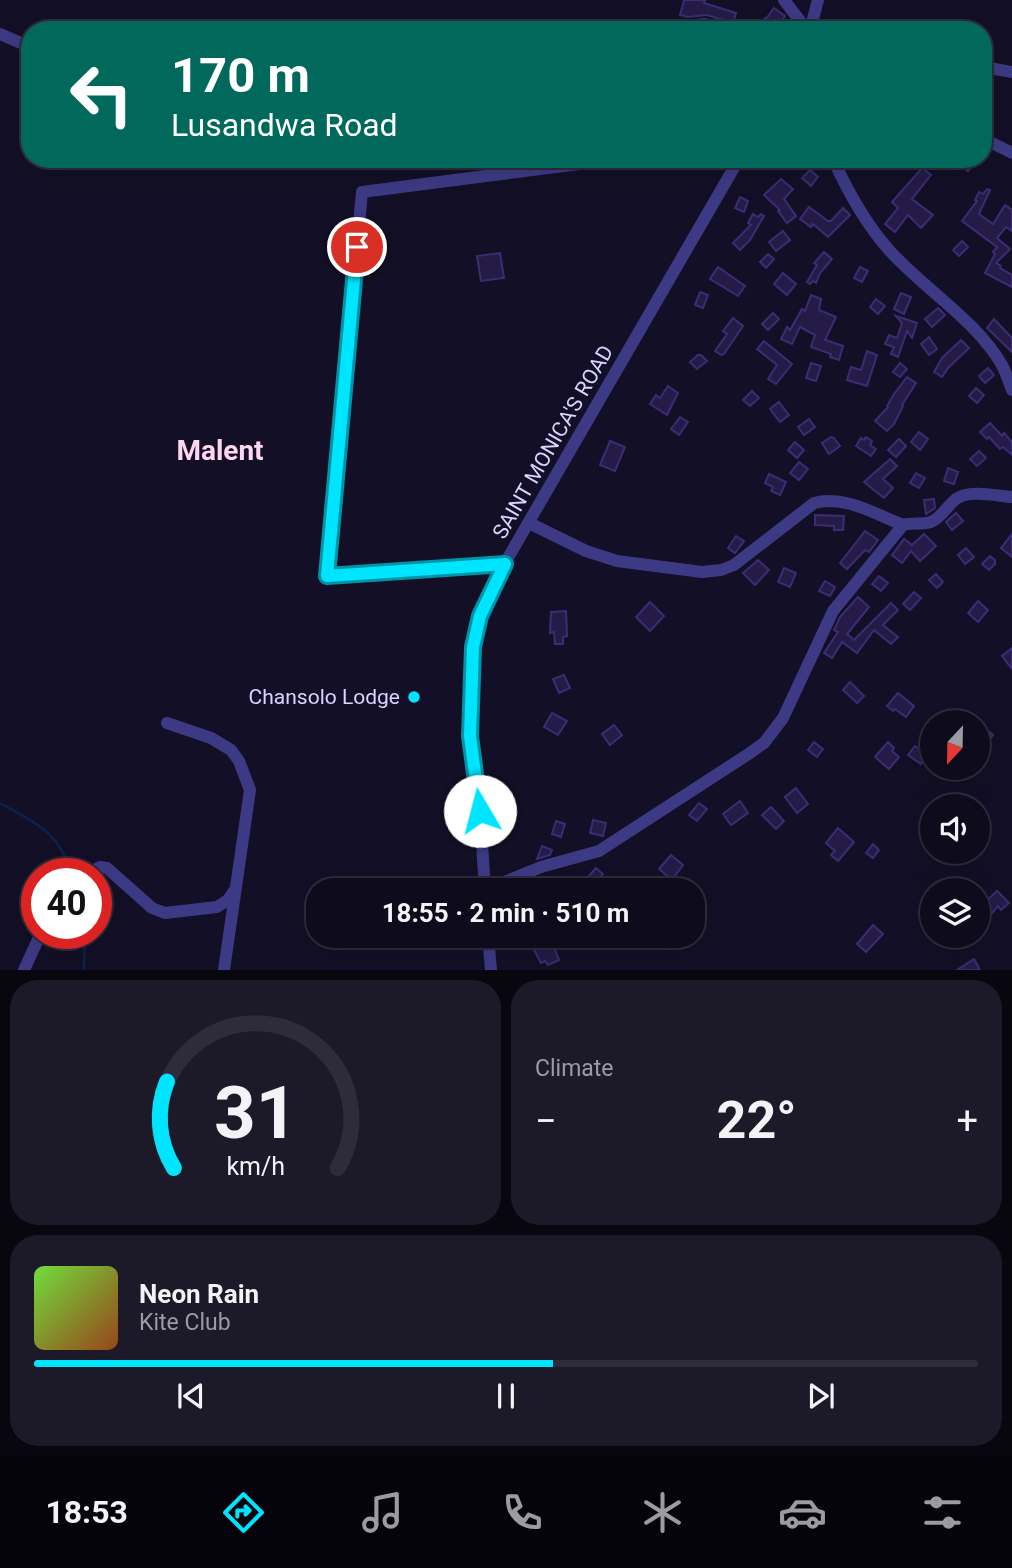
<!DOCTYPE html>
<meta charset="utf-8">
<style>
body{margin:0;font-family:Roboto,sans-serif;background:#1c1929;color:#f1f3f6;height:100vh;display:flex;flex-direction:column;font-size:26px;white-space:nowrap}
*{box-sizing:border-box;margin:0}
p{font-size:23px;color:#9b9ba3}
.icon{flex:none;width:38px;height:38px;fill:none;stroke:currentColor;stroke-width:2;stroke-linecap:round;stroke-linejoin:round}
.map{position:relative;height:970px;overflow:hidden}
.side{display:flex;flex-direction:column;gap:10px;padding:10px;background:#08060f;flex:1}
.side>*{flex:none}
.guide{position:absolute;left:21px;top:21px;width:971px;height:147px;border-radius:28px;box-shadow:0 7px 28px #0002,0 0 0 2px #2e2b3b;background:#00695c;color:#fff;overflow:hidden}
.needle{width:46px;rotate:202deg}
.controls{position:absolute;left:920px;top:710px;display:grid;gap:14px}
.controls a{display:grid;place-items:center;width:70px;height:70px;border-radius:50%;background:#0e0b1c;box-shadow:0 7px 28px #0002,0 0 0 2px #2e2b3b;font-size:35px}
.speed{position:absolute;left:21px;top:858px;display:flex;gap:14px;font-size:35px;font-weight:700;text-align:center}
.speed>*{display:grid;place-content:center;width:91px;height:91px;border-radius:50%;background:#0e0b1c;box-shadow:0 7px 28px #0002,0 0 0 2px #2e2b3b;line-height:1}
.speed .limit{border:10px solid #d22;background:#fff;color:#111}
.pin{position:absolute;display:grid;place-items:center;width:60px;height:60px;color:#fff;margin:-30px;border:4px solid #fff;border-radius:50%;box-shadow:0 2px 7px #0007}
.me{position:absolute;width:77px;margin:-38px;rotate:352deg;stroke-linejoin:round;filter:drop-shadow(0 0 5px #0008)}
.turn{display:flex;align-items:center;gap:24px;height:147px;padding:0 35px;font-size:32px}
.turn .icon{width:91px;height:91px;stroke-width:2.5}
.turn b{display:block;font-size:49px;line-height:60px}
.big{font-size:52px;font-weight:700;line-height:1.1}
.side .widget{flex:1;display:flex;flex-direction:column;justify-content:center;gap:10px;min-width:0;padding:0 24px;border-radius:28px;background:#1c1929}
.side .dial{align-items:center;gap:0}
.dial svg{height:182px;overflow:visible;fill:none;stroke:#2e2b3b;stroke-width:7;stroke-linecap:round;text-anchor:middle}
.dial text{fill:#f1f3f6;stroke:none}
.song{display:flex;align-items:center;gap:21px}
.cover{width:84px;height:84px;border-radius:10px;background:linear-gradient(135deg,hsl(100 70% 55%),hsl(20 70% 35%))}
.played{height:7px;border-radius:4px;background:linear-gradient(90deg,#00e5ff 55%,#2e2b3b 55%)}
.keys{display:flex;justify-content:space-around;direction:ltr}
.heat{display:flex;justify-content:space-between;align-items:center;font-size:38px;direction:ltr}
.side .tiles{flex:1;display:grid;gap:10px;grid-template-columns:1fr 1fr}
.widget:last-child{grid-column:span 2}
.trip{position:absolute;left:306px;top:878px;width:399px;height:70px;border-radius:28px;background:#0e0b1c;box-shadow:0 7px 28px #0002,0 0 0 2px #2e2b3b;font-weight:700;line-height:70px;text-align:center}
.tab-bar{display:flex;height:112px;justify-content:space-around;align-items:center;background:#06040b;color:#9b9ba3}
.tab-bar .icon{width:49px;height:49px}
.tab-bar .current{color:#00e5ff}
.tab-bar b{font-size:32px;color:#f1f3f6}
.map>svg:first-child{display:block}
</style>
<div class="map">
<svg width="1012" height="970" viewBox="0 0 1012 970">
<rect width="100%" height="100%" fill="#130f26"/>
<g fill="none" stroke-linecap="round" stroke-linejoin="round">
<g stroke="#0c2248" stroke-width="2.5">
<path d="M0,803C35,823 59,831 71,873"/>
<path d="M84,970L85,933"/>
</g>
</g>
<g fill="#241b47" stroke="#3b2d73" stroke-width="2">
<path d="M684,0H705L704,3L736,13L733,23L707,15L688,17L680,15Z"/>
<path d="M774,8L785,16L776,30H760L765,18L766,19Z"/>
<path d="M766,159H787L780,169Z"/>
<path d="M964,159H976L968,171L960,165Z"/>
<path d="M922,168L931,175L912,199L933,215L921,228L908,215L895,232L885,224L898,208L892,202Z"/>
<path d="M810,170L818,177L811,186L802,178Z"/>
<path d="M781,179L793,189L784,199L796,216L787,223L778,211L780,210L764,195Z"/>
<path d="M987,189L990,190L979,214L993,224L1005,205L1012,210V231L1006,227L997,238L1010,249L996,263L1001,266L1000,268L1012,275V287L985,273L995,254L993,252L997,247L962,221L977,201L975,200L979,192L983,194Z"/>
<path d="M740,197L748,201L744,212L735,208Z"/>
<path d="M809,207L828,221H831L843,208L850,215L828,237L813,224L811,227L800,219Z"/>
<path d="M753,214L758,217L761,214L764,216L750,240L740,250L733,243L751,225L748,223Z"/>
<path d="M783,231L790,240L776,251L769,242Z"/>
<path d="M962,241L968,247L959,256L953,250Z"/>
<path d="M824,252L832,259L820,273L816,283L813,281L810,284L807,282L817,265L814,263Z"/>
<path d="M500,253L504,278L481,281L477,256Z"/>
<path d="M768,254L774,259L766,268L760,262Z"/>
<path d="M718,267L745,286L738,296L710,279Z"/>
<path d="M860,267L868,271L862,282L854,278Z"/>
<path d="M783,273L796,284L787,295L774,284Z"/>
<path d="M700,292L708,295L703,308L695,305Z"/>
<path d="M901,293L911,297L904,314L894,309Z"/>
<path d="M811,295L821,299L819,310L836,317L825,340L843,346L839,360L830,357L831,354L811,347L815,335L800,327L792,344L781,339L787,327L790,330L802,309L805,311Z"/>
<path d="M876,299L885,306L878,314L870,307Z"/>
<path d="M938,308L945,315L932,327L925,319Z"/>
<path d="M773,313L779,319L768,330L762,324Z"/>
<path d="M896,316L917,323L912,338L907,331L898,357L891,354L894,347L885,344L889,335L897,338L902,323Z"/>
<path d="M733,318L743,326L724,354L721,355L715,351L727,334L723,331Z"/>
<path d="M994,319L1012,338V352L987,328Z"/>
<path d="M929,337L937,349L929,355L921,344Z"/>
<path d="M961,340L969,348L948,368L942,377L934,372L942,358Z"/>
<path d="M764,341L792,364L776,384L768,379L777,365L757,349Z"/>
<path d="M867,351L877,355L867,386L847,380L851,367L861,370Z"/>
<path d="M698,355H701L707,361L697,369L690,362Z"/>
<path d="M811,363L821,366L816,381L806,378Z"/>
<path d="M900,363L907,369L900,377L893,372Z"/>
<path d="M988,368L994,375L985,383L979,376Z"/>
<path d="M907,377L916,383L902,405L903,406L894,424L887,431L875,421L888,407L887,406L894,394Z"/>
<path d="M668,386L678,393L667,415L650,404L656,395L660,398Z"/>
<path d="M976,388L984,395L977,403L969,396Z"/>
<path d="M752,391L759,398L750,406L743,400Z"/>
<path d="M779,402L789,415L780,422L770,409Z"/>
<path d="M680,417L688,422L679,435L671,429Z"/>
<path d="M809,419L815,427L804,435L798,427Z"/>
<path d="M990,423L1002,436L1004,433L1012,442V455L1003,447L1000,449L989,437L987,439L980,432Z"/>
<path d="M919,432L928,439L920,450L911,442Z"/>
<path d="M831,437L834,438L840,446L829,454L822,443Z"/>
<path d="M866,437L872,441L870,445L876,449L871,456L856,446L861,438L864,440Z"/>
<path d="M899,439L906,446L896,457L888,450Z"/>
<path d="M610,441L625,447L615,471L600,465Z"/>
<path d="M795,442L804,450L797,458L788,450Z"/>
<path d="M979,451L986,458L977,466L970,459Z"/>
<path d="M890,459L897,466L883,479L893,488L884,498L864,482Z"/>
<path d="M799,462L808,469L799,480L790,473Z"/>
<path d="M948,468L958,472L954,484L944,481Z"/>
<path d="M916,473L925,478L919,488L910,483Z"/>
<path d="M769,474L786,482L780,495L771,491L773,487L765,483Z"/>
<path d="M934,499L935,508L926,514L924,500Z"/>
<path d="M956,513L963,521L952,530L946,522Z"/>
<path d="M815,515L844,516L843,530H834V526L815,525Z"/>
<path d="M865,531L878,540L869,552L865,550L847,569L840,563Z"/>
<path d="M924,534L936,546L920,561L911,551L902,563L892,555L904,539L912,545Z"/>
<path d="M1012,534V557L1001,548Z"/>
<path d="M736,536L744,541L735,553L728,548Z"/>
<path d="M966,548L974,557L965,564L958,555Z"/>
<path d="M990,556L995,560V564L989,570L982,564Z"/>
<path d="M758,560L769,570L755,585L743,573Z"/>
<path d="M784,568L796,573L790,587L778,582Z"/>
<path d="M936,574L943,582L937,588L929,580Z"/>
<path d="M879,576L888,583L881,591L872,584Z"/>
<path d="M825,581L835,587L830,596L819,591Z"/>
<path d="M914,592L921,598L910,610L903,604Z"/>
<path d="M858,597L869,607L847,634L854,640L891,603L898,610L883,625L898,637L891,644L874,630L857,653L842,642L832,658L824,653L838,632L834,630L840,617Z"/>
<path d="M978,601L988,610L978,622L968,613Z"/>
<path d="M650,602L664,616L650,631L636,617Z"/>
<path d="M566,611L567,636L563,637V644H555L554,632L550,633L551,612Z"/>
<path d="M1012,648V669L1002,656Z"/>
<path d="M564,675L570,688L559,693L553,679Z"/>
<path d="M850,682L864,696L857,703L843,690Z"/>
<path d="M898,693L914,706L906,717L895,709L893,711L887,706Z"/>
<path d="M552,713L567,721L558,735L544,727Z"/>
<path d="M614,725L622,735L610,745L602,734Z"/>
<path d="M986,729L993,735L983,748L978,744V739Z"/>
<path d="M814,742L823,749L817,757L808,750Z"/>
<path d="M888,742L894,748L892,751L899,757L889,769L875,757Z"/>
<path d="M915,746L927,754L921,764L908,755Z"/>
<path d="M796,788L808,804L797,813L785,797Z"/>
<path d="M740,801L748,813L731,825L723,814Z"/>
<path d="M699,803L707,809L697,821L689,815Z"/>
<path d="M771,807L784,821L776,829L762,815Z"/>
<path d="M593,820L606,823L603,836L590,833Z"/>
<path d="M556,821L565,824L561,837L552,834Z"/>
<path d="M838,828L854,842L838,861L831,855L835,851L826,843Z"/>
<path d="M873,844L879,850L873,858L866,853Z"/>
<path d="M542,846L552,850L550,855L537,859Z"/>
<path d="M671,855L683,865L672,880L659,869Z"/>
<path d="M596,868L603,874L594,885L586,879Z"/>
<path d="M997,891L1009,903L1001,910L998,906L991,914L982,905Z"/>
<path d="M873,925L883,934L866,952L857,944Z"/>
<path d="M550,937L559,960L548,965L545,961L541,963L532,946Z"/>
<path d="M974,959L980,970H957Z"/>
</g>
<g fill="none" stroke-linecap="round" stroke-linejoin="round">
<g stroke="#3d3a85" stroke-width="12">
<path d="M784,0L807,30"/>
<path d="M643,30L705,24L728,30"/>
<path d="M810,30L818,0"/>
<path d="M0,34L30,47"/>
<path d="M984,67L1012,72"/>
<path d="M984,139L1012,153"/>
<path d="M833,159C848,192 865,223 889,250C925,290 975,319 1002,365C1006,373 1009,382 1012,390"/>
<path d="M529,523L586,551L617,561L702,572L721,570L734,565L814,503C845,495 875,514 903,525"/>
<path d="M505,564L327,576L362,192L618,159"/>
<path d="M167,723L211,738L231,750L239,761L250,790L224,970"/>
<path d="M90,873L100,867L107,868L152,908L165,913L217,907L228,900L234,891"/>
<path d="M485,890L541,867L599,851L750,753L764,743L783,718L833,611L903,525C912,522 922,525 931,522C941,518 948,505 956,499C969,489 997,496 1012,497"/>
<path d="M485,891L480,811L470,736L473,647L480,616L494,582L739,159"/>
<path d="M488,936L491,970"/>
<path d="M24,970L41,933"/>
</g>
</g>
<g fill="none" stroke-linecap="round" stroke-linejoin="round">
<defs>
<path id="route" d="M357,247L327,576L505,564L480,616L473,647L470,736L480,811"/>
</defs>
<use href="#route" stroke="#0095a6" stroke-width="18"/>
<use href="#route" stroke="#00e5ff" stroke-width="12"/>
</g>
<circle fill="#00e5ff" stroke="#130f26" stroke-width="2.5" cx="414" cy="697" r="7"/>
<g text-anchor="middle" stroke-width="6" stroke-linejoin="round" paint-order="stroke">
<g font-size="21" fill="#d9d4ff" stroke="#130f26">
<text transform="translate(553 442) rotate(-60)" y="7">SAINT MONICA'S ROAD</text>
</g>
<g font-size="21" fill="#d9d4ff" stroke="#130f26" text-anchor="end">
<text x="400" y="704">Chansolo Lodge</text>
</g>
<g font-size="28" font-weight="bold" fill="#ffd6f0" stroke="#130f26">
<text x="220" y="460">Malent</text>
</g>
</g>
</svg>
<div class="controls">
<a><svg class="needle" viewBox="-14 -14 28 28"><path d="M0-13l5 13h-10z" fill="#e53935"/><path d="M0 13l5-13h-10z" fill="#9b9ba3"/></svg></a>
<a><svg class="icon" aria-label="sound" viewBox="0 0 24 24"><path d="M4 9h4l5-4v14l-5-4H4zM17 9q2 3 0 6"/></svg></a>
<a><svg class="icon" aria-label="layers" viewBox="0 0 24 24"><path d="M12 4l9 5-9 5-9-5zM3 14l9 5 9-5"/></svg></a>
</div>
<div class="speed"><div class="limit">40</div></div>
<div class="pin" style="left:357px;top:247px;background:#d93025"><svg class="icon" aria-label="arrive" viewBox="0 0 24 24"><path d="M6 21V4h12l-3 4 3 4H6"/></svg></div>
<svg class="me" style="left:480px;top:811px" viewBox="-20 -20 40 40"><circle r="19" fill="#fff"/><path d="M0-13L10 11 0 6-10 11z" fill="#00e5ff"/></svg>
<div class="trip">18:55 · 2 min · 510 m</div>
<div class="guide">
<div class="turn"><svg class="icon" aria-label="left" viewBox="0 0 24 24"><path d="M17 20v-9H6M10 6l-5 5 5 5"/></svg><div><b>170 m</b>Lusandwa Road</div></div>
</div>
</div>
<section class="side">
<div class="tiles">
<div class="widget dial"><svg viewBox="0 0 100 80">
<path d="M14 69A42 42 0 1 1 86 69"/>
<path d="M14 69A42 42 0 0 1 11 31" stroke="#00e5ff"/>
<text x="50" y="56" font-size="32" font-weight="700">31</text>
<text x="50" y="72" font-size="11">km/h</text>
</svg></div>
<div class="widget"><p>Climate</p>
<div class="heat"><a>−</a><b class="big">22°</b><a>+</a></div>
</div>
<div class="widget">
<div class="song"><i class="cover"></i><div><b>Neon Rain</b><p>Kite Club</p></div></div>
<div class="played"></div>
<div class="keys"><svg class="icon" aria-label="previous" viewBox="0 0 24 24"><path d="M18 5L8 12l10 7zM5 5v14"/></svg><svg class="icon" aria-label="pause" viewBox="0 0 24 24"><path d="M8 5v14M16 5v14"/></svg><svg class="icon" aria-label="next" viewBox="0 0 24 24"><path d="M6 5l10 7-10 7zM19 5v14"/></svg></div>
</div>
</div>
</section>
<nav class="tab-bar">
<b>18:53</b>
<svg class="icon current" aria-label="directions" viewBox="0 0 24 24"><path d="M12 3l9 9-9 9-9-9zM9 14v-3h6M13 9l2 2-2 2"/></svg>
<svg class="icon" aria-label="music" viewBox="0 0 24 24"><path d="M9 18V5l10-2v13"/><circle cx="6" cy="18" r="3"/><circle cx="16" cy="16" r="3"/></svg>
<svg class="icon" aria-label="phone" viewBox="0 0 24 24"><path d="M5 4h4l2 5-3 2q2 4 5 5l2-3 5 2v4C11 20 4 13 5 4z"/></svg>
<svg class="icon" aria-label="climate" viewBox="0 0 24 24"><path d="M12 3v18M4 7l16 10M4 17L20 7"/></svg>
<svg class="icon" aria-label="car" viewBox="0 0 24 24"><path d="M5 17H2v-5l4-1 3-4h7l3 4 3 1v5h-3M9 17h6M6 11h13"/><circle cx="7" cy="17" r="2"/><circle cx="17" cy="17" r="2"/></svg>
<svg class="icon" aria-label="filters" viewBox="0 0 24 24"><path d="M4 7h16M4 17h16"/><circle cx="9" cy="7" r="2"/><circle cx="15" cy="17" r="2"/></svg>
</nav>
